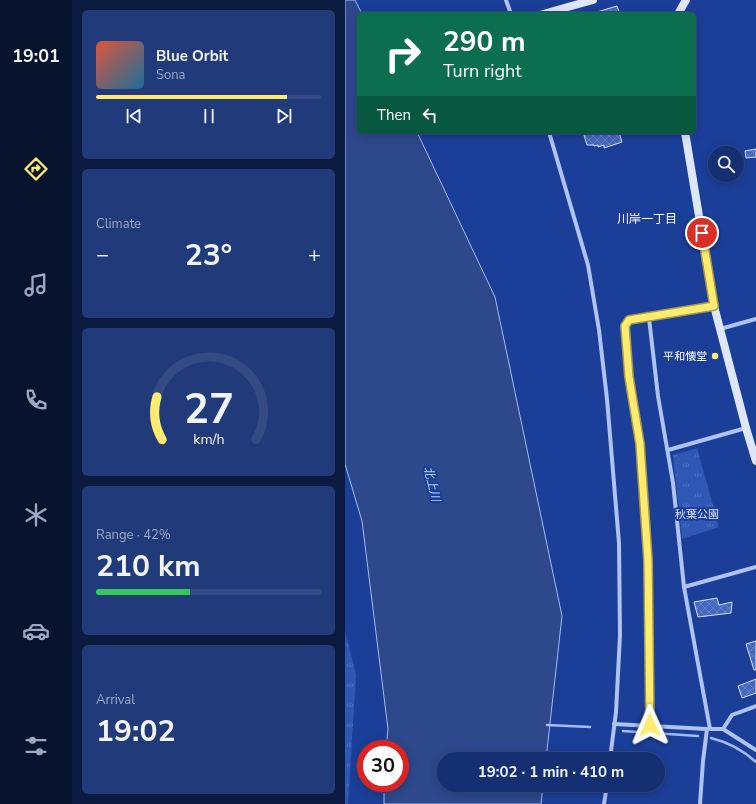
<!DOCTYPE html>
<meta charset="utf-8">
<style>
body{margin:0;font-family:"Nunito Sans","Noto Sans JP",sans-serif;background:#213b7a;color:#f1f3f6;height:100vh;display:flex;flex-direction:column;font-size:15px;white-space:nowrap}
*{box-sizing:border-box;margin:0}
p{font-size:13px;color:#9da9c4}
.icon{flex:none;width:22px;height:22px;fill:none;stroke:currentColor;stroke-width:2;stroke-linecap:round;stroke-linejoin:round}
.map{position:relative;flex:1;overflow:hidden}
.sheet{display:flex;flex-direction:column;gap:10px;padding:10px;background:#0b1a3f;width:273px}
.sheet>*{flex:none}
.hud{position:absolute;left:12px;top:12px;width:339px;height:122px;border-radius:6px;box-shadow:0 2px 10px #0003,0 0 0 1px #334a84;background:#0b6e4f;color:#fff;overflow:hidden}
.fabs{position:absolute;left:363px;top:146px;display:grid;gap:8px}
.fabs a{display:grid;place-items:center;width:36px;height:36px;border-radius:50%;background:#142f72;box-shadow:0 2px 10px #0003,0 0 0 1px #334a84;font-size:20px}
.speed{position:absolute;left:12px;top:740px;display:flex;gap:8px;font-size:20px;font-weight:700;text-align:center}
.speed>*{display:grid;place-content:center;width:52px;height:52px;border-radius:50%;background:#142f72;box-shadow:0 2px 10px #0003,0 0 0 1px #334a84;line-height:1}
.speed .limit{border:6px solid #d22;background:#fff;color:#111}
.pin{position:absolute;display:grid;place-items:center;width:34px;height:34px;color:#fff;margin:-17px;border:2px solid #fff;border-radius:50%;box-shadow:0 1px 4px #0007}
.me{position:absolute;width:44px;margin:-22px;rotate:359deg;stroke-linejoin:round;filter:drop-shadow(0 0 3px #0008)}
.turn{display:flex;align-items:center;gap:14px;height:84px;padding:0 20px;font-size:18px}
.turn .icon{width:52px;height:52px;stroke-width:2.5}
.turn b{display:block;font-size:28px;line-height:34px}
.then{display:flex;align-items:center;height:38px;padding:0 20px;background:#0003;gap:8px;font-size:15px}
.big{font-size:30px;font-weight:700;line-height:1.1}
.sheet .card{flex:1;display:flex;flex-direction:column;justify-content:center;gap:6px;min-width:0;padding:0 14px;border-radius:6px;background:#213b7a}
.sheet .dial{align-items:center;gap:0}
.dial svg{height:104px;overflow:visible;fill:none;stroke:#334a84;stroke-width:7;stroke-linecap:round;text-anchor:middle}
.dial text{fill:#f1f3f6;stroke:none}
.song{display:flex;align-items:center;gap:12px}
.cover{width:48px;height:48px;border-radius:6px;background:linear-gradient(135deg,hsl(10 70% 55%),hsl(200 70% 35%))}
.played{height:4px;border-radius:2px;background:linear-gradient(90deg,#ffeb6f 85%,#334a84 85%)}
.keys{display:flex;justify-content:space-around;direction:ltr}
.heat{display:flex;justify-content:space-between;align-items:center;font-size:22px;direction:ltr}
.charge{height:6px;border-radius:3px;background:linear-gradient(90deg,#34c759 42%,#334a84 0)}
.trip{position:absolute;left:92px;top:752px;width:228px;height:40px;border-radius:20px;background:#142f72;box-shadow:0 2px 10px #0003,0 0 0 1px #334a84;font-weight:700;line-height:40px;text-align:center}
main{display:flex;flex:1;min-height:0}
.dock{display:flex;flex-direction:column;width:72px;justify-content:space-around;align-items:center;background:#08132e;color:#9da9c4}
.dock .icon{width:28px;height:28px}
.dock .selected{color:#ffeb6f}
.dock b{font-size:18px;color:#f1f3f6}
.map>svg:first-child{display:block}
</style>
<main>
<nav class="dock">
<b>19:01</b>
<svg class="icon selected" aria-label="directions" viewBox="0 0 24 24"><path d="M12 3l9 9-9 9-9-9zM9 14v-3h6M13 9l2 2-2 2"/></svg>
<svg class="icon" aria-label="music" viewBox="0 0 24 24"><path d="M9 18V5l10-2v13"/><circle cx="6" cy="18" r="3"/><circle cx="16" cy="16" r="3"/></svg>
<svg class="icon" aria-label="phone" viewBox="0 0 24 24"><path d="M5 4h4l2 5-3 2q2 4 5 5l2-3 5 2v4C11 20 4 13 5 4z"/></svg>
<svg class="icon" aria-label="climate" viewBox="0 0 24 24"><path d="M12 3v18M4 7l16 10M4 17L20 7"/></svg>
<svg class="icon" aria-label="car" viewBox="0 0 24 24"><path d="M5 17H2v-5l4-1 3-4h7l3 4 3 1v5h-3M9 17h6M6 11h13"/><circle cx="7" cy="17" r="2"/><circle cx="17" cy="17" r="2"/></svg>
<svg class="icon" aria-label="filters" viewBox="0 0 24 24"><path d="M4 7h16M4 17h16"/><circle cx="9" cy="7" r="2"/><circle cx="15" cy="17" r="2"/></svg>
</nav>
<section class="sheet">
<div class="card">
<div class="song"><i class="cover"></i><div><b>Blue Orbit</b><p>Sona</p></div></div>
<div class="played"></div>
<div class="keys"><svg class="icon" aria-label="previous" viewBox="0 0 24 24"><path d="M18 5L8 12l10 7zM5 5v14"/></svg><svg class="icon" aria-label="pause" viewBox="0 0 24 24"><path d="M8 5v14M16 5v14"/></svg><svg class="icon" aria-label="next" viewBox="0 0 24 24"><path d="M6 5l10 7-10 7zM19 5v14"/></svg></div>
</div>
<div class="card"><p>Climate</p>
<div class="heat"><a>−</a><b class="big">23°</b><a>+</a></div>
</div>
<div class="card dial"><svg viewBox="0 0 100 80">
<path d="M14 69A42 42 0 1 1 86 69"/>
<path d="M14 69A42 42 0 0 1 10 36" stroke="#ffeb6f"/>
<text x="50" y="56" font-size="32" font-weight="700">27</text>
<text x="50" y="72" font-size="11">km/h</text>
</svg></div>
<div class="card"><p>Range · 42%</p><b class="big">210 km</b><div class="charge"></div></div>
<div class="card"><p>Arrival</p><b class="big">19:02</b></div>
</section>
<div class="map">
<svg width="411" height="804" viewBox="0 0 411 804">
<defs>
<pattern id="park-tufts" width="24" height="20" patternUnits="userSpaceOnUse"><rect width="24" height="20" fill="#2f57b5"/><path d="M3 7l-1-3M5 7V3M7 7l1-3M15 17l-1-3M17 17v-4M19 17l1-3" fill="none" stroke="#4e70c0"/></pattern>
<pattern id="building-cross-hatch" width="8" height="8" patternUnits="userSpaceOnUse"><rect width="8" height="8" fill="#4468bf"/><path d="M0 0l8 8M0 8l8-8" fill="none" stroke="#607fc9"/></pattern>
</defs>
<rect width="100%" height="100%" fill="#1b3f98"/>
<g fill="url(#park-tufts)">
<path d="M352,448L374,527L337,539L328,455Z"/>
<path d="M0,630L11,675L3,804H0Z"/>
</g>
<path fill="#2d488b" stroke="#a3bbf2" d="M0,0H10L17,14H14V132H72L150,297L217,616L201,759H99V785H198L196,804H39V783H55V749H41L43,729L17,521L0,464Z"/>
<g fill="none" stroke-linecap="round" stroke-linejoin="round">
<g stroke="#a3bbf2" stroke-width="2.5">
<path d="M202,725L245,727"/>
<path d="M278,731L353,736"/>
<path d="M366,738C382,742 399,751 411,762"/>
</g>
</g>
<g fill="url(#building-cross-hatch)" stroke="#d6e2fb">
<path d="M272,6L275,14H253L252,12Z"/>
<path d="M238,132H274L277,142L259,148V145L253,147V145L249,146V145H242Z"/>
<path d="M411,149V157L401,158L400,151Z"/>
<path d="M372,598L374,605L387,602L386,613L353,617L349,602Z"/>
<path d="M411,641V670H409L401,644Z"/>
<path d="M411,679V693L397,698L393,686Z"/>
</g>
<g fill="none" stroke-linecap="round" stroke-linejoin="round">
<g stroke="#afc3f0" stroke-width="4">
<path d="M161,0L166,14"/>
<path d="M204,132L243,265L254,330L262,399L274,543L275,635L271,712L265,759"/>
<path d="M304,318L313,396L328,483L339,587L365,729H378L411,750"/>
<path d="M375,329L411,319"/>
<path d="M323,450L401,428"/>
<path d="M339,587L411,567"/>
<path d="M269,724L362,729L358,761L355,804"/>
<path d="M305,725L303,559L295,444L284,377L281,326L284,320L369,306"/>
<path d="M378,729L387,715L411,706"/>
<path d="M259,804L262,785"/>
</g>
<g stroke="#dde6fb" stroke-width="8">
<path d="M198,14L248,0"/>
<path d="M333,14L341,0"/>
<path d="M340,132L369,306L401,428L411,461"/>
</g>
</g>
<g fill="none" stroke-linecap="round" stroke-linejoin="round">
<defs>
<path id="route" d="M305,725L303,560L295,444L284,377L280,326L284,320L369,306L357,233"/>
</defs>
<use href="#route" stroke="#a69948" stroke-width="10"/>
<use href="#route" stroke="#ffeb6f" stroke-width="7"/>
</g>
<circle fill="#ffeb6f" stroke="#1b3f98" stroke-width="1.5" cx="370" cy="356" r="4"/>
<g text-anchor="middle" stroke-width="4" stroke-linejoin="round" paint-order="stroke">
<g font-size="11" fill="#fff" stroke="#1b3f98" text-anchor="end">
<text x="362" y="360">平和懐堂</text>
</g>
<g font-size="11" fill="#d6e2fb" stroke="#1b3f98">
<text x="352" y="518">秋葉公園</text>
</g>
<g font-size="12" fill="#fff" stroke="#1b3f98">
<text x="302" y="223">川岸一丁目</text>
</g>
<g font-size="12" font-style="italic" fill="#bccef7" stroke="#1b3f98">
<text transform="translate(87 484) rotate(76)" y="4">北上川</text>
</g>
</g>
</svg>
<div class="fabs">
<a><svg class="icon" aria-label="search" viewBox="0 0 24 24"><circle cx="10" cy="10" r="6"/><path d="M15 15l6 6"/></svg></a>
</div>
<div class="speed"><div class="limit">30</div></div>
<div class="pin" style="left:357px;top:233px;background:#d93025"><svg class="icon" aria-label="arrive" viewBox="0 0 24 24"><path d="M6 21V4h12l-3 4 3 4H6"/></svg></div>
<svg class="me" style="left:305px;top:725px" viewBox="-20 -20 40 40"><path d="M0-17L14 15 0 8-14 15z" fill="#ffeb6f" stroke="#fff" stroke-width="4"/></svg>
<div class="trip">19:02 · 1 min · 410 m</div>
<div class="hud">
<div class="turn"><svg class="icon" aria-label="right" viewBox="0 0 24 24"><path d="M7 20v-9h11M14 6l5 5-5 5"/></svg><div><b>290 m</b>Turn right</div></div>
<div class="then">Then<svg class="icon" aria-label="left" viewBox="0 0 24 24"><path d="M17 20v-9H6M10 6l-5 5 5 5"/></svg></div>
</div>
</div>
</main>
